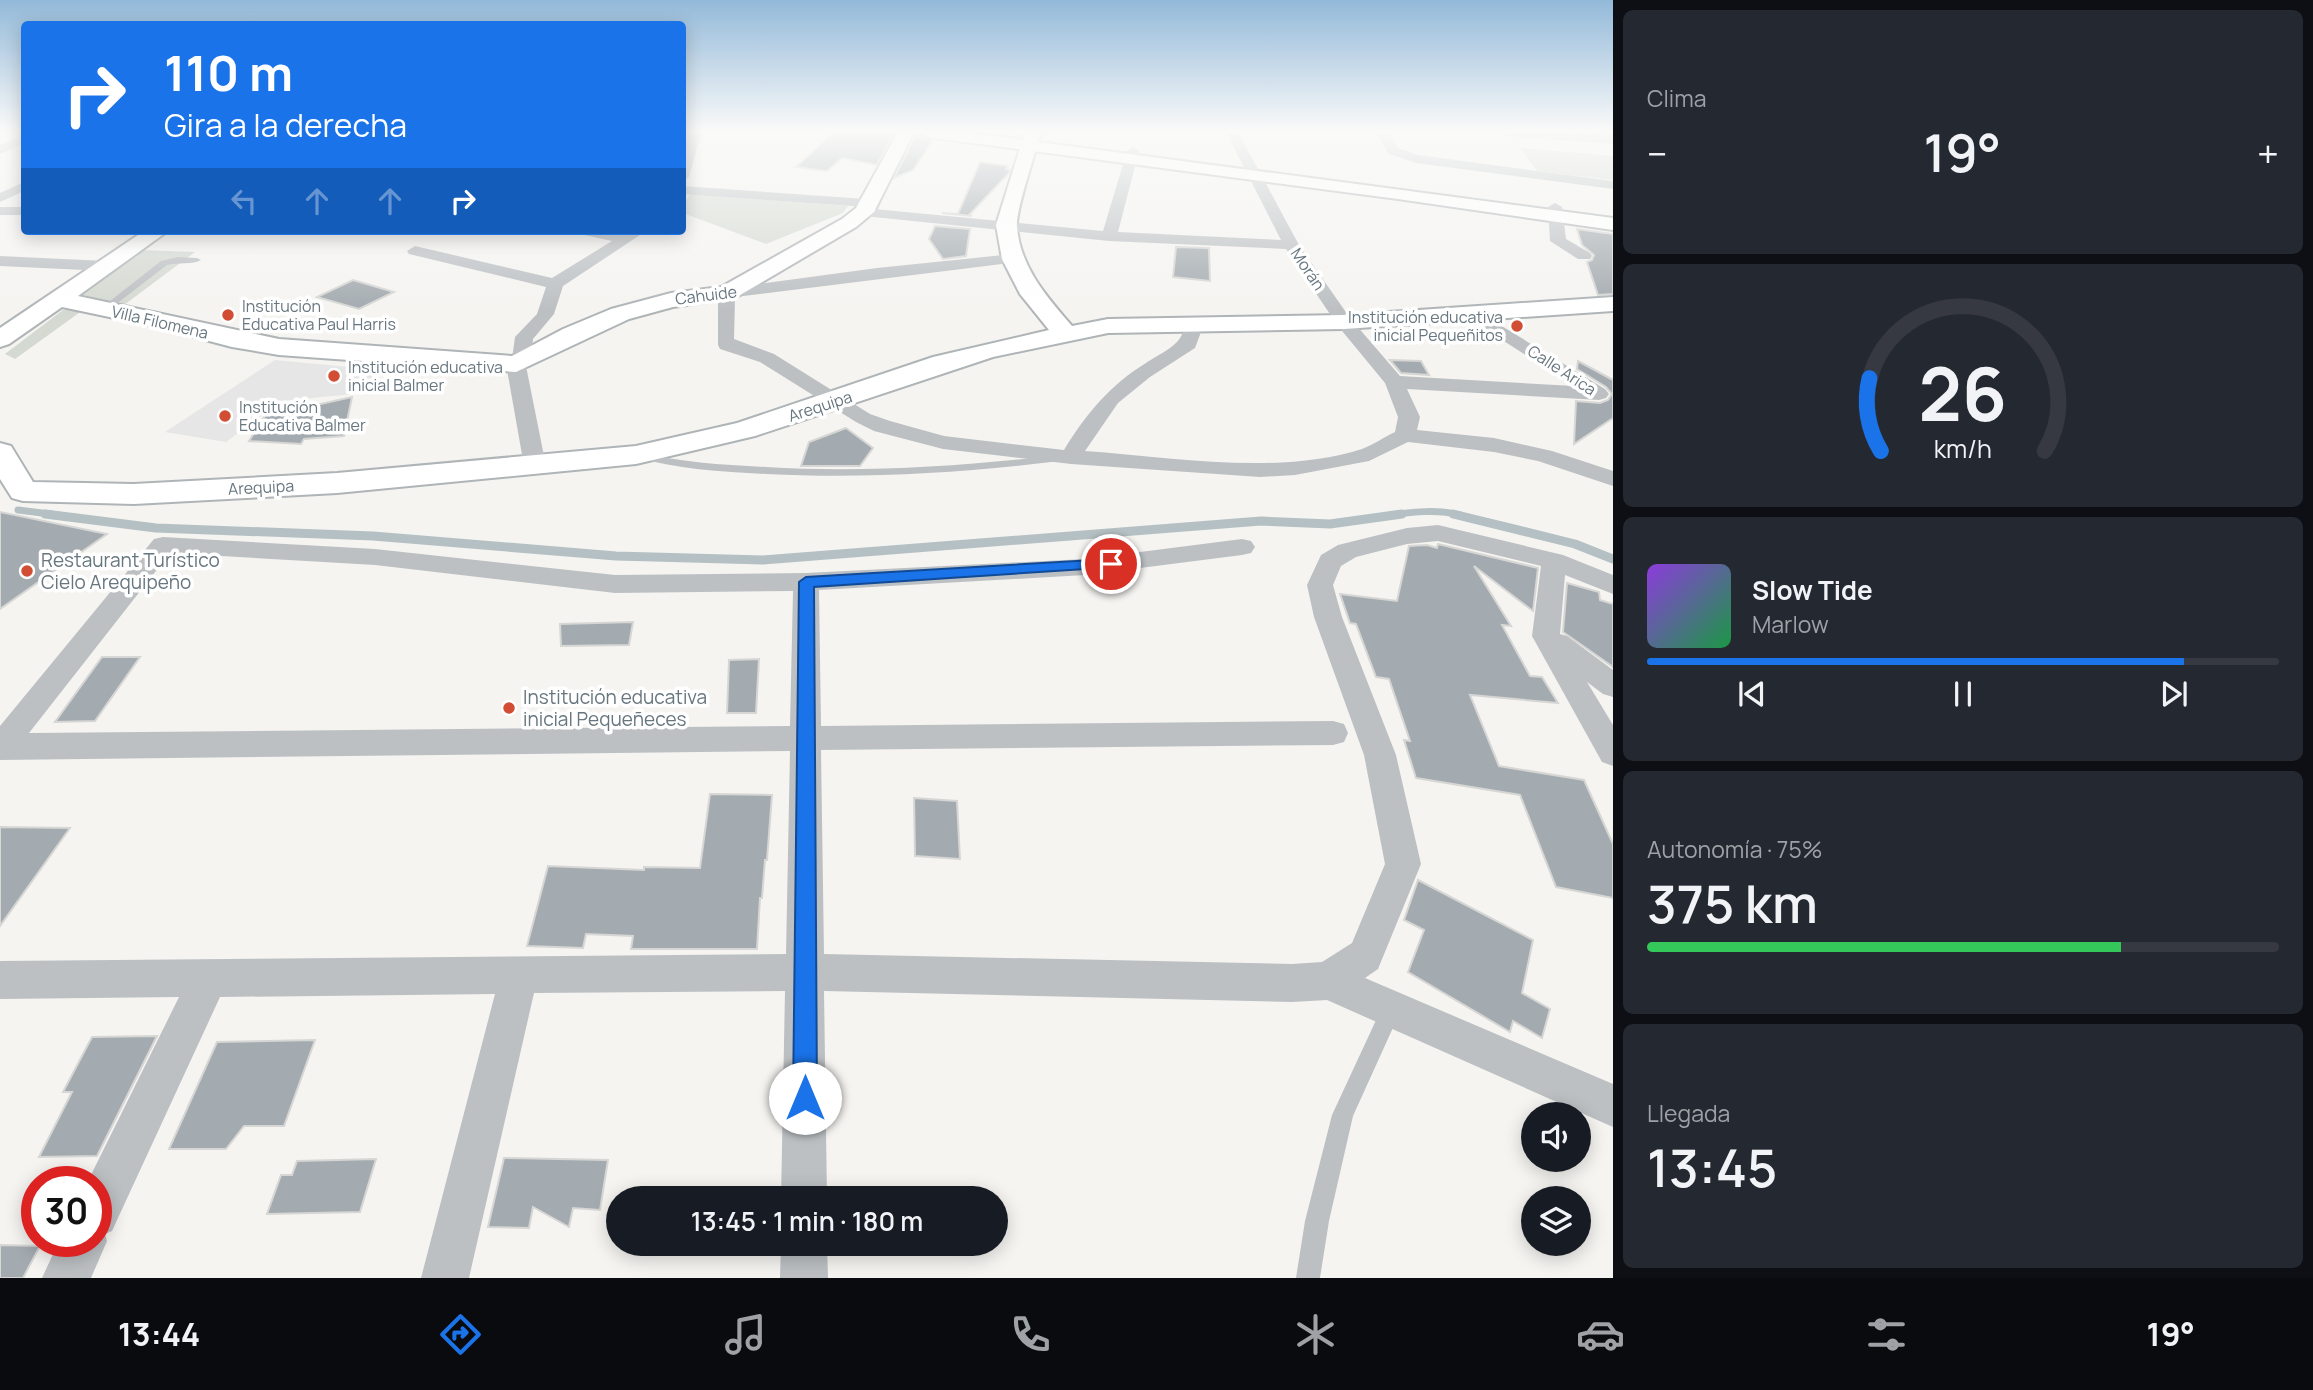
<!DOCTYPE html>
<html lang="es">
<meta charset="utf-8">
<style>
body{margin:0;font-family:Manrope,sans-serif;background:#242831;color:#f1f3f6;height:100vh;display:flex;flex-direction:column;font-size:26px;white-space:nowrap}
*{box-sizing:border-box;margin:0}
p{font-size:23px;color:#9ea1a6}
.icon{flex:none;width:38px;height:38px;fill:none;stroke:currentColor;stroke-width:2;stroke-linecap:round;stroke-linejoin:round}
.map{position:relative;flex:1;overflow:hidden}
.details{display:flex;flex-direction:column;gap:10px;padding:10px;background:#0d0f14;width:700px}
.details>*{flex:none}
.guide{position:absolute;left:21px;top:21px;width:665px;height:214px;border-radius:7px;box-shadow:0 4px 18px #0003;background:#1a73e8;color:#fff;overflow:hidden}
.controls{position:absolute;left:1521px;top:1102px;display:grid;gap:14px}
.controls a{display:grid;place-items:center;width:70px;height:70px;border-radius:50%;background:#171b24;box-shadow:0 4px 18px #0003;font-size:35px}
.speed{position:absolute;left:21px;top:1166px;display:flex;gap:14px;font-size:35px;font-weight:700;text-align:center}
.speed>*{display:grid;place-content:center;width:91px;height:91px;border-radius:50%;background:#171b24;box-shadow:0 4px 18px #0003;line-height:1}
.speed .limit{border:10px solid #d22;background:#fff;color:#111}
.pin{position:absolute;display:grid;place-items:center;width:60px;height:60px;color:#fff;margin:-30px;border:4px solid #fff;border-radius:50%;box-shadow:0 2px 7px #0007}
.me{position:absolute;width:77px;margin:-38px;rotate:0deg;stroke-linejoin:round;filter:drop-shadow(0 0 5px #0008)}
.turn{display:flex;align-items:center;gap:24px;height:147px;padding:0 28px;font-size:32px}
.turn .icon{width:91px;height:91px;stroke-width:2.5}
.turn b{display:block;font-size:49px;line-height:60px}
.lanes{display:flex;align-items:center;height:66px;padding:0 28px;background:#0003;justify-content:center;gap:35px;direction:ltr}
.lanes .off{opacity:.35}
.big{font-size:52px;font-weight:600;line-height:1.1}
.details .card{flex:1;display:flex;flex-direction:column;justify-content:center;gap:10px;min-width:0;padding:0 24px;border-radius:10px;background:#242831}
.details .dial{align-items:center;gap:0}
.dial svg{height:182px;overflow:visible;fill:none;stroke:#363941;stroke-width:7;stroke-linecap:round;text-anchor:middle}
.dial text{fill:#f1f3f6;stroke:none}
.song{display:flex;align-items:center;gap:21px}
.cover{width:84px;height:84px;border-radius:10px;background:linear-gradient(135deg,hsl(270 70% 55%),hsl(140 70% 35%))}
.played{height:7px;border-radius:4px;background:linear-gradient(90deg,#1a73e8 85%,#363941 85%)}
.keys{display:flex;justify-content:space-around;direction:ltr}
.heat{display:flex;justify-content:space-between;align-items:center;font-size:38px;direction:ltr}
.charge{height:10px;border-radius:5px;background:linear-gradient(90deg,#34c759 75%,#363941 0)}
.trip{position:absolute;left:606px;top:1186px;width:402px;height:70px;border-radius:35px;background:#171b24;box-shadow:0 4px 18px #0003;font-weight:600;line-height:70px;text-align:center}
.menu{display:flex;height:112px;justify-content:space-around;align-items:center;background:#090b0e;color:#9ea1a6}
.menu .icon{width:49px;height:49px}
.menu .active{color:#1a73e8}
.menu b{font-size:32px;color:#f1f3f6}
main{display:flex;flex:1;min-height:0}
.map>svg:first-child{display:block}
</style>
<main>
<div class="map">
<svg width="1613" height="1278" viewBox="0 0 1613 1278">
<rect width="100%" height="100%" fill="#f5f4f1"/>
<path fill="#e5e6e5" d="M275,360L381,370L373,392L281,401L226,442L165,432Z"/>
<g fill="#d4d9d1">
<path d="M1520,148L1613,156V180L1537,171Z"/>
<path d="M690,194L848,206L843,213L766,244L683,213L682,206Z"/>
<path d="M141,250L195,252L124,305L75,293Z"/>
<path d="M63,310H83L15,359L5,354Z"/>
</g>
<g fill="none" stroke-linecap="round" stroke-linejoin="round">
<g stroke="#b4c0c3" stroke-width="7">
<path d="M18,510L58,515"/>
<path d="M1390,515C1413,512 1437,509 1460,515"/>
</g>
<g stroke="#b4c0c3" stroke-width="9">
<path d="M45,514L156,528L373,536L616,556L763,560L1261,521L1330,524L1402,514"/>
<path d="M1453,514L1575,544L1613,559"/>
</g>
</g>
<g fill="#a4abb0" stroke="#d6d6d4" stroke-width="2">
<path d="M834,132H895L877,165L842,158L827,171L796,167Z"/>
<path d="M915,136L933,140L913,170L894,178Z"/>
<path d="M980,162L1008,166L1006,169L1010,170L1009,173L969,215L972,216L942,213L958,214Z"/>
<path d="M935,226L970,229L966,256L943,259L929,239Z"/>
<path d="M1577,229L1613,234V294L1598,295L1587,262L1592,260L1594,255L1582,245Z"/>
<path d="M1176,247L1209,248L1210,281L1173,277Z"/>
<path d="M353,280L394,292L359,309L317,297Z"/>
<path d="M1390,360L1421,361L1429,375L1401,373Z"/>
<path d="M1578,361L1613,380V418L1574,444L1576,401L1600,403L1608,400L1612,394L1606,387L1577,369Z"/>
<path d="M352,397L344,436L304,439L301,444L249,441L268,411L293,410L294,406L316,405Z"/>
<path d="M846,428L873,448L860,466H801L809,442Z"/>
<path d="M0,512L107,534L0,609Z"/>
<path d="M1438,544L1538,568L1533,611L1474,566L1511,626L1502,625L1530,676L1542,677L1558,703L1470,695L1499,766L1584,780L1613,844V898L1556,887L1520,795L1416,778L1404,740L1410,741L1389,679L1376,677L1356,624L1350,623L1340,594L1397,601L1409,546L1427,545L1437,548Z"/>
<path d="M1567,583L1599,592L1600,600L1613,604V667L1563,632Z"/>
<path d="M633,622L629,645L561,646L560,624Z"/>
<path d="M102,657H140L95,721L55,722Z"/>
<path d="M759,659L756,713H727L729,660Z"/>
<path d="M710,794L772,795L767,860H765L762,898H760L757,949H631L633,936L586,934L583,948L527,946L548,866L644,870V867L700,868Z"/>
<path d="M914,798L957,801L960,859L915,856Z"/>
<path d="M0,827L70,828L0,926Z"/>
<path d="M1418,880L1533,940L1522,993L1550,1009L1542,1038L1513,1021L1510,1032L1408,972L1424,930L1404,920Z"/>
<path d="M157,1036L97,1156L39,1157L72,1092H63L92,1037Z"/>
<path d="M315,1040L284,1126H244L226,1149H169L217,1042Z"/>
<path d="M504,1158L608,1160L600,1210L573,1208L569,1227L533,1207L529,1228L488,1227Z"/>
<path d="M376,1159L360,1212L267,1214L281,1175H292L297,1161Z"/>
<path d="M0,1245L40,1246L23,1278H0Z"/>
</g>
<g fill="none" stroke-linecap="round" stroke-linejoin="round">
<defs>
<g id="secondary">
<path d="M898,132H914L874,212L856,227L735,298L673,307L629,319L516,372L279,355L232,347L152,326L62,307L9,344L0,347V328L144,231H168L78,296L279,339L512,356L563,329L611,309L671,293L721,287L842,219L856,208Z"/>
<path d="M1025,132H1041C1036,151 1015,212 1017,227C1020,267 1047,297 1072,326L1108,319L1344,315L1613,297V311L1344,329L1108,333L993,357L755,436L636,464L337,493L134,504L23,501L12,498L0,479V443L11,446L33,482L134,484L337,473L636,446L737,423L933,357L1049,330L1020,294L1002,259L996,225Z"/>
</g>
<path id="primary" d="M919,132H963L1613,218V230L1398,199L927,137Z"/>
</defs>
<use href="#secondary" stroke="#afb4b7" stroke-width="4"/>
<use href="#primary" stroke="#b0b4b7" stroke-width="4"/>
<g fill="#bcc0c3" fill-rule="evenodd">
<path d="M178,257L197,258L201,260C193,265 177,262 167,265L107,311L100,309L161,261Z"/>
<path d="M638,452C680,462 722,465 766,467C864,473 962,466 1060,455L1066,458L1060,461C962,473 865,479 766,474C722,472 677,469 634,457L632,455Z"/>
<path d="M1391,1000L1398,1003L1401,1010L1353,1116L1329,1221L1320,1278H1296L1305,1221L1332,1115L1384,1003Z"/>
</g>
<g fill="#bcc0c3" fill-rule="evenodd">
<path d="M689,132H701L689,177L682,181V153Z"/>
<path d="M1226,132H1238L1299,245L1350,318L1400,376L1574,386L1471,320L1468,316L1471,312L1477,311L1605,389L1609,394L1606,398L1599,400L1407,389L1420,417L1417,430L1494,438L1552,451L1613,471V486L1538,461L1494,452L1408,442L1369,461L1295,475L1260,477L1071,464L943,449L874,431L856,422L760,362L720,349L718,345V293L721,289L877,268L1013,254L1019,256L1021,259L1019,262L735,297L734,339L774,354L870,414L890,421L944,436L1064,450C1086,414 1110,385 1146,363C1159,354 1178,347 1183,332L1177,324L1186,319L1192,320L1201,332L1195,348L1150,377L1118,403L1085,451C1173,457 1277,476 1362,449C1373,445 1384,437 1395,432L1398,417L1385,383L1338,326L1286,249L1109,241L864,216L857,212L864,208L1103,231L1127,151L1133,147L1139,151L1118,232L1281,240Z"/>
<path d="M1376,132H1388L1398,148L1418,155L1613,181V189L1416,163L1389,154Z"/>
<path d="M1500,132H1550L1613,136V144L1506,136Z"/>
<path d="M24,135V143L0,154V145Z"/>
<path d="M24,182V191L0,202V193Z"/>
<path d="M682,186L866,199L873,203L866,207L682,194Z"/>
<path d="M1555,203L1562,207L1566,239L1590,253L1592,256L1590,259H1578L1550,241L1548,207Z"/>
<rect x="0" y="207" width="24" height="8"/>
<path d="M577,231L623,234L628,231H646L563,286L554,314L533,339L531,361L526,366L546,466L543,471H527L524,466L506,364L512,359L515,337L537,314L546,287L409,254L407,251L415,246L552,278L612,241L580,234Z"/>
<path d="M0,256L106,261L114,266L106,271L0,266Z"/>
<path d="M1438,525L1563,555L1613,575V594L1565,575L1560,634L1567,636L1613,670V697L1603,694L1587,682L1613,725V766L1602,762L1532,636L1541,566L1438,541L1407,544L1356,557L1341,566L1333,585L1342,617L1396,755L1421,864L1378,969L1365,978L1613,1084V1127L1327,1000L1292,1002L824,991L827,1199H781L785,991L534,993L469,1278H421L495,994L220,997L112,1231L105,1234L107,1241L91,1278H42L59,1241H96V1181H88L179,997L0,999V961L786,954L790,751L0,760V726L154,539L163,537L375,549L615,575L806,573L1085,559L1242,539L1251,541L1255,547L1251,553L1242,555L1085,575L819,590L821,726L1333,721L1344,724L1348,733L1344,742L1333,745L821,750L824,954L1292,964L1322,962L1352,943L1385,864L1364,755L1314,617L1307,585L1321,555L1338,545L1407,528ZM170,553L375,565L615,593L793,591L790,726L29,733Z"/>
<path d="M781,1244H827L828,1278H780Z"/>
</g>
<use href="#secondary" fill="#fff" fill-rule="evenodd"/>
<use href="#primary" fill="#fff" fill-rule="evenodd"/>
<defs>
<path id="rail" d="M1569,132L1613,135"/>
</defs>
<use href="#rail" stroke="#9ea4a8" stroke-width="3.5"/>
<use href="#rail" stroke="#fff" stroke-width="2.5" stroke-dasharray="8" stroke-linecap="butt"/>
</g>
<linearGradient id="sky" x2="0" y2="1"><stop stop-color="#93b9d9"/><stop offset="0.42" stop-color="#fafaf9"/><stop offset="1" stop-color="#fafaf9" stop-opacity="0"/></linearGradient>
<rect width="1613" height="311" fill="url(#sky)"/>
<path fill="#1a73e8" stroke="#114b97" stroke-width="2" d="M1111,559L1118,564L1116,567L814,587L817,1098L813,1107L805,1110L796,1107L793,1098L799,582L806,577Z"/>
<g fill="#d14e35" stroke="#fff" stroke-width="2.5">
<circle cx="228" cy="315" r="7"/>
<circle cx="1517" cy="326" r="7"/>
<circle cx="334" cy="376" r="7"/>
<circle cx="225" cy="416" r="7"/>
<circle cx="27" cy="571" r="7"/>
<circle cx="509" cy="708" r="7"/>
</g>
<g text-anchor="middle" stroke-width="7" stroke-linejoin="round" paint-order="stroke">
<g font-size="16" fill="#67767f" stroke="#fff">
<text transform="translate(1308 269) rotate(56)" y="6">Morán</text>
<text transform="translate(706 295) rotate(-7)" y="6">Cahuide</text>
<text transform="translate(160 322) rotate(13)" y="6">Villa Filomena</text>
<text transform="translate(1562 370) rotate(33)" y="6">Calle Arica</text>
<text transform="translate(820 406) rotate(-18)" y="6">Arequipa</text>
<text transform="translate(261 487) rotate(-3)" y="6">Arequipa</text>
</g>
<g font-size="16" fill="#67767f" stroke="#fff" text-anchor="start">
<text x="242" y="312">Institución<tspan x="242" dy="18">Educativa Paul Harris</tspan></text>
<text x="1503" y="323" text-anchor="end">Institución educativa<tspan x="1503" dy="18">inicial Pequeñitos</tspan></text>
<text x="348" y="373">Institución educativa<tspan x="348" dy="18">inicial Balmer</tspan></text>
<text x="239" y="413">Institución<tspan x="239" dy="18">Educativa Balmer</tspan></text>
</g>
<g font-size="19" fill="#67767f" stroke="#fff" text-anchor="start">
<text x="41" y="567">Restaurant Turístico<tspan x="41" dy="22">Cielo Arequipeño</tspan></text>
<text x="523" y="704">Institución educativa<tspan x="523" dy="22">inicial Pequeñeces</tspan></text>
</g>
</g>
</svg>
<div class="controls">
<a><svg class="icon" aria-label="sound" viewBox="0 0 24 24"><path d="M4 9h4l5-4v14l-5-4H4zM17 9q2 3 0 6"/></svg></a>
<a><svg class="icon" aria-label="layers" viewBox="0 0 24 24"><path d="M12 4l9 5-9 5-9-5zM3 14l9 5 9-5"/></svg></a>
</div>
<div class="speed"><div class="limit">30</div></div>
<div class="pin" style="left:1111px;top:564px;background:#d93025"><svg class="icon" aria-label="arrive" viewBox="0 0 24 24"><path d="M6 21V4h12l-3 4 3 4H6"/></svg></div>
<svg class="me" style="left:805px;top:1098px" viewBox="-20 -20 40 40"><circle r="19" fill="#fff"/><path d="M0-13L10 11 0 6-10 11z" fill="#1a73e8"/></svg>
<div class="trip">13:45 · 1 min · 180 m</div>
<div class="guide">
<div class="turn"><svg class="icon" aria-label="right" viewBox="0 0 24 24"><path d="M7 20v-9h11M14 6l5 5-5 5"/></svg><div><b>110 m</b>Gira a la derecha</div></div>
<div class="lanes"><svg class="icon off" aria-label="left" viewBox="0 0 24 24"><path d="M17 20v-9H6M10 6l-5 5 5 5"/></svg><svg class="icon off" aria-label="ahead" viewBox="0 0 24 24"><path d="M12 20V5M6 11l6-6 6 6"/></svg><svg class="icon off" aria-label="ahead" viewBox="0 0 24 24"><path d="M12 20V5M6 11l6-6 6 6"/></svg><svg class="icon" aria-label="right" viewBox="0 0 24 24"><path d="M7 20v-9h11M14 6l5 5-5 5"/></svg></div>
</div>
</div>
<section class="details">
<div class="card"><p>Clima</p>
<div class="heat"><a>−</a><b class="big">19°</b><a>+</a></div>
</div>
<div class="card dial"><svg viewBox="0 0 100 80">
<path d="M14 69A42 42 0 1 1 86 69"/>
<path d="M14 69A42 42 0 0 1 9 37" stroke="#1a73e8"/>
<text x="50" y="56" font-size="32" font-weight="700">26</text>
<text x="50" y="72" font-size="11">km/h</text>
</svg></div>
<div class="card">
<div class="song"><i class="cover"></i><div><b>Slow Tide</b><p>Marlow</p></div></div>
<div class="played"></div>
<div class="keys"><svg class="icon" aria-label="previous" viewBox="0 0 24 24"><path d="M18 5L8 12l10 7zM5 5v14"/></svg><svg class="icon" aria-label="pause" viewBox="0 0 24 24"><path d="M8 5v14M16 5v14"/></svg><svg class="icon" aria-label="next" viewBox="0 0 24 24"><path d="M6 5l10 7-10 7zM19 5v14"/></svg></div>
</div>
<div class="card"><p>Autonomía · 75%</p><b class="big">375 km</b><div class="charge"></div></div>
<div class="card"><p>Llegada</p><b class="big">13:45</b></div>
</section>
</main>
<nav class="menu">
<b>13:44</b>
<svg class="icon active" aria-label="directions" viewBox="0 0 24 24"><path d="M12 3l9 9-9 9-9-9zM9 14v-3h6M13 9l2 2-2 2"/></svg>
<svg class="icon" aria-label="music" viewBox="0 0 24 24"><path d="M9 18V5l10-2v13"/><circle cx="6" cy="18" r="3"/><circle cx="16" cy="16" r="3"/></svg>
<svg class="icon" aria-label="phone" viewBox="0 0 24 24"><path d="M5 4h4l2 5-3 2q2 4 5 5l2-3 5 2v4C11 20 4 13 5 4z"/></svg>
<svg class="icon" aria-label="climate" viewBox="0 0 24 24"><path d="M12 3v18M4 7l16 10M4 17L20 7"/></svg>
<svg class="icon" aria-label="car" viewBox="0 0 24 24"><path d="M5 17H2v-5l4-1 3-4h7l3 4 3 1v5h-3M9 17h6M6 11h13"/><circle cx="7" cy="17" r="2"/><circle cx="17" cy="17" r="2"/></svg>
<svg class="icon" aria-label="filters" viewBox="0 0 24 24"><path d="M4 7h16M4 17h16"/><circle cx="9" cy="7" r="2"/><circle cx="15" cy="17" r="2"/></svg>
<b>19°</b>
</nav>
